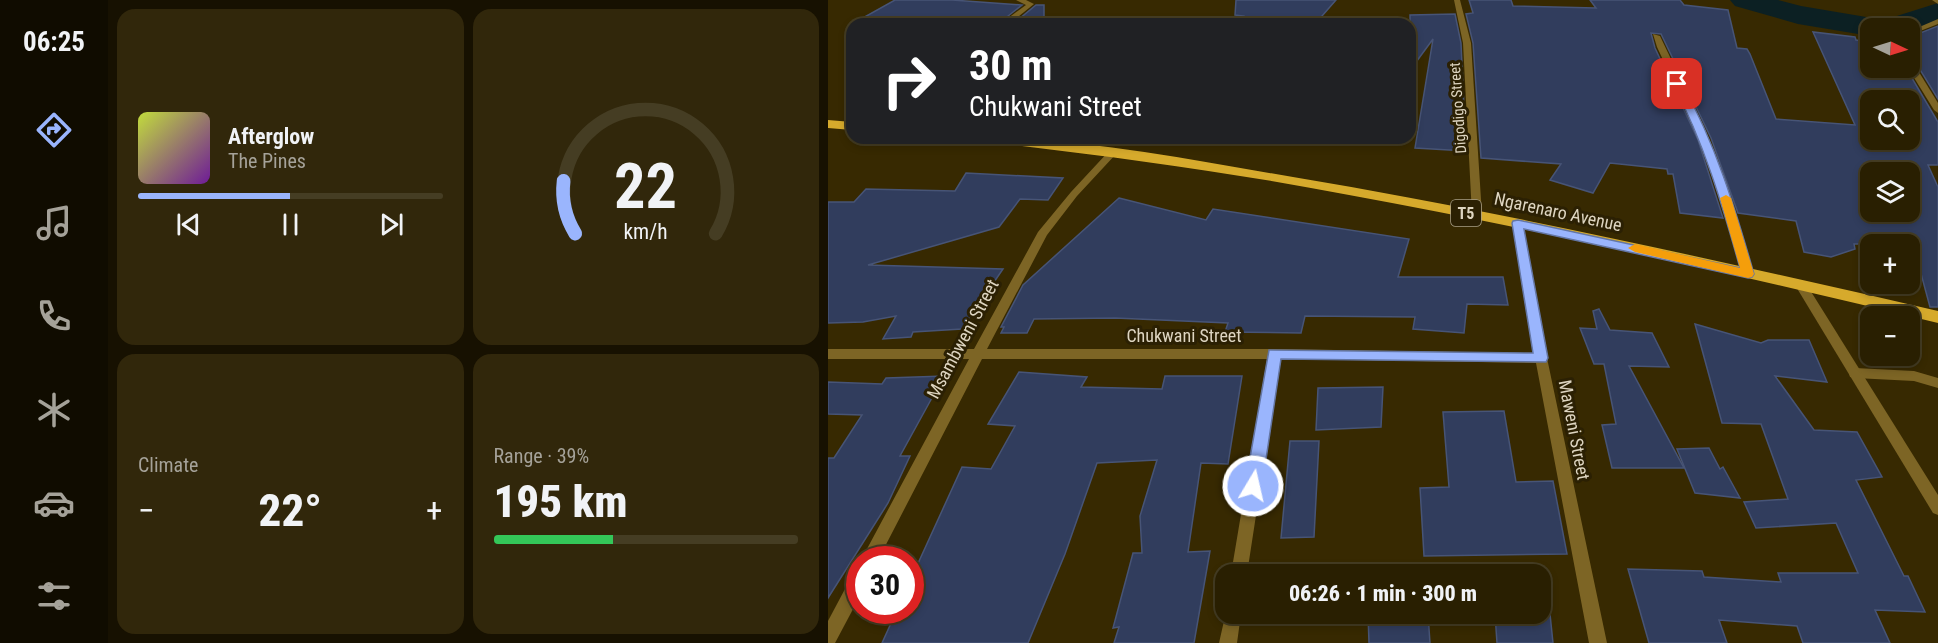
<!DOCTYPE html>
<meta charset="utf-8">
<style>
body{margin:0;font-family:"Roboto Condensed",sans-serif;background:#31270b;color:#f1f3f6;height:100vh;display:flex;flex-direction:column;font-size:22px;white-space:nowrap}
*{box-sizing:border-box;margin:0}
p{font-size:20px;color:#a5a299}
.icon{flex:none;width:33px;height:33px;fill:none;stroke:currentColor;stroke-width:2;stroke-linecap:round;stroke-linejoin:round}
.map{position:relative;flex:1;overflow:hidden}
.side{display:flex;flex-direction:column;gap:9px;padding:9px;background:#171101;width:720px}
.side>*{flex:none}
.guide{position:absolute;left:18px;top:18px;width:570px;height:126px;border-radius:18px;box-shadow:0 3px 9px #0003,0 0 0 2px #453d23;background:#202124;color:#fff;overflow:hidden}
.needle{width:39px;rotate:94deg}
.controls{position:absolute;left:1032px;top:18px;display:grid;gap:12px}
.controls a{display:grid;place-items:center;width:60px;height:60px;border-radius:12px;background:#291f01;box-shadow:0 3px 9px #0003,0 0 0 2px #453d23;font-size:30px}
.speed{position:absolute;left:18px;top:546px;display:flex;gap:12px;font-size:30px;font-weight:700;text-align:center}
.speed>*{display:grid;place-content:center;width:78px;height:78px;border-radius:50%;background:#291f01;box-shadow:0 3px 9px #0003,0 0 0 2px #453d23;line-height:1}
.speed .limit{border:9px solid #d22;background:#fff;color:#111}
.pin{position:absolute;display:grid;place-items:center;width:51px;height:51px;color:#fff;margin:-26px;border-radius:12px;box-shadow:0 3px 9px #0006}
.me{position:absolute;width:66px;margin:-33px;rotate:9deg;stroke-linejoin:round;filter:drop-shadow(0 0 4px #0008)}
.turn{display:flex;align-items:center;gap:21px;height:126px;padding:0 24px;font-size:27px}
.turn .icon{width:78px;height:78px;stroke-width:2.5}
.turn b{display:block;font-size:42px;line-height:51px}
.big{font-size:45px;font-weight:800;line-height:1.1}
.side .widget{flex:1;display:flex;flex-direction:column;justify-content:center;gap:9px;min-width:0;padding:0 21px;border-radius:18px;background:#31270b}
.side .dial{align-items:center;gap:0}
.dial svg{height:156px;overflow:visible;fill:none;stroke:#453d23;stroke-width:7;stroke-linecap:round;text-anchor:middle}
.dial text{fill:#f1f3f6;stroke:none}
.song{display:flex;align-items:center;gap:18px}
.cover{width:72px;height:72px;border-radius:9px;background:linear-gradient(135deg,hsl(70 70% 55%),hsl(280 70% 35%))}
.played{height:6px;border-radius:3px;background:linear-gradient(90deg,#9ab5fd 50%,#453d23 50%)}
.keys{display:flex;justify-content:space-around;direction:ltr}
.heat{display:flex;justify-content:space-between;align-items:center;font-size:33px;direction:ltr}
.charge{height:9px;border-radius:4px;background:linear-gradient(90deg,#34c759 39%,#453d23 0)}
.side .tiles{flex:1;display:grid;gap:9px;grid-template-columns:repeat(2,1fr)}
.trip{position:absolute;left:387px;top:564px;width:336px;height:60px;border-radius:18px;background:#291f01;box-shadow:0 3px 9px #0003,0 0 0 2px #453d23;font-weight:800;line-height:60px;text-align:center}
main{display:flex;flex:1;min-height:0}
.dock{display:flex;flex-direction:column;width:108px;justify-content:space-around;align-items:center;background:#100c00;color:#a5a299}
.dock .icon{width:42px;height:42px}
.dock .current{color:#9ab5fd}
.dock b{font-size:27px;color:#f1f3f6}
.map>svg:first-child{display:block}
</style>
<main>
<nav class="dock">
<b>06:25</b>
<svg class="icon current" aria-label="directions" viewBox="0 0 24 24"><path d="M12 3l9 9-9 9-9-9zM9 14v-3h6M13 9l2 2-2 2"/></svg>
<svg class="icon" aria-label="music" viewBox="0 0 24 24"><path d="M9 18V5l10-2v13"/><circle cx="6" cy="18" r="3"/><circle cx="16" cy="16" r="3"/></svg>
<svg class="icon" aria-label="phone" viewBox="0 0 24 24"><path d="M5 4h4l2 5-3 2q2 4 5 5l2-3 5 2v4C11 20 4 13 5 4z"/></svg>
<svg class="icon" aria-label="climate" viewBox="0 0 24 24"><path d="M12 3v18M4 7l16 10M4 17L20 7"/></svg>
<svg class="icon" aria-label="car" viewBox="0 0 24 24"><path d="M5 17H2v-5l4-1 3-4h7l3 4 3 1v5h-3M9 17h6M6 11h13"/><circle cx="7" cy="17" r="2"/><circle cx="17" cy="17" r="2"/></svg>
<svg class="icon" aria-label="filters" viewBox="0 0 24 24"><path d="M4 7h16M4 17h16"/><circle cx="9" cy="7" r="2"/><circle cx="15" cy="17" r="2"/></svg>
</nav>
<section class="side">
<div class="tiles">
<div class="widget">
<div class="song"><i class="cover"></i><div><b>Afterglow</b><p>The Pines</p></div></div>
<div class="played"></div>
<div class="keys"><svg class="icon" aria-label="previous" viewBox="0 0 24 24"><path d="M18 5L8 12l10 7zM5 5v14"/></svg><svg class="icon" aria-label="pause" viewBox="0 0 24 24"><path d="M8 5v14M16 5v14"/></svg><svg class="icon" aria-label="next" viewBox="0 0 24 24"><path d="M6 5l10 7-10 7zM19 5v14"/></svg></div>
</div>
<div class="widget dial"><svg viewBox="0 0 100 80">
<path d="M14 69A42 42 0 1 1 86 69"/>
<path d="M14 69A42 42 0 0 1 8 42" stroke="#9ab5fd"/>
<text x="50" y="56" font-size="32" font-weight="700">22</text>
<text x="50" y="72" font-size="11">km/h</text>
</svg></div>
<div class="widget"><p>Climate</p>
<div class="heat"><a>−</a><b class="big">22°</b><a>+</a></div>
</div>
<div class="widget"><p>Range · 39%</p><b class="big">195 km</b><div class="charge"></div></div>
</div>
</section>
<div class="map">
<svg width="1110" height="643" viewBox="0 0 1110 643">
<rect width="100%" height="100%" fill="#372901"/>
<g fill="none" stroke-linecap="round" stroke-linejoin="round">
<path fill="#0c2023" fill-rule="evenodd" d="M902,0H950L973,6L1056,20L1110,3V22L1082,32V28H1042V36L970,24L907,6Z"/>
</g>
<g fill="#313d5d" stroke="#475476" stroke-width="1.5" fill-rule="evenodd">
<path d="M67,0H124L194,5L170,24H24Z"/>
<path d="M408,0H508L487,24H402L415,16L407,15Z"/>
<path d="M641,0H683L685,6L768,8L762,0H852L856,5L900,10L909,48L919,49L922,54L948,119L1027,125L985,32L1027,37L1028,40L1042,42V68H1078L1110,122V165H1100L1110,187V307H1102L1085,244H1026L1027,249L1003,257L976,252L968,221L910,213L883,138L833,34L823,33L827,48L870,140L895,218L852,213L845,174H840L839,169L782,163L765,193L722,180L733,164L653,158L645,43L638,14L645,13ZM1042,100H1082V140H1042ZM1042,172H1082V212H1042Z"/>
<path d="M208,5H216V24H185Z"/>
<path d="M627,14L633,43L638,151L587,148L605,39L583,69L582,15Z"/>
<path d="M1110,26V99L1088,63L1082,60V37Z"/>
<path d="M138,173L235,178L220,200L192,199L171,227L40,265L175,269L134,329L85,332L83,337L55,339L68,316L35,322L0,323V202H26L38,189L127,191Z"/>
<path d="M291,198L378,220L385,209L581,239L570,277H675L680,305L639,304L636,333L585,329L587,317L477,316L473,333L397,332L400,323L287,318L206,319L199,333H173L176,327H173L195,285Z"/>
<path d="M771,309L782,330L824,333L841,367L801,366L856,468H784L774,425L788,424L776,364H766L752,328L769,329L765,311Z"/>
<path d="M867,324L933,343L940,340H981L999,382L947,376L986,430L1029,432L1054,477L1028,480L1076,576H1080L1097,612L1047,610L1062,643H975L969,626L891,620L899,643H821L800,569L874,571L876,577L953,582L950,573H1030L1008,523L928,528L916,502L960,499L933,424L894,423Z"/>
<path d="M191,372L259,377L253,387L334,389L337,376H414L400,464L373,463L360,552L382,551L366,643H286L291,627L285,628L305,553H314L312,516L329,460L269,463L237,554L200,643H54L69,610H82V581L134,467L163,469L187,426L160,424Z"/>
<path d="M116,376L72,456H82L60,503L0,598V458H6L34,415L0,414V382L54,384L58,378Z"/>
<path d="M555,387L553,427L488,430L490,388Z"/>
<path d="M676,411L688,482L725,481L739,554L596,556L592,488L621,487L615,412Z"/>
<path d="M462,441H491L486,537L453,538Z"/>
<path d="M881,448L892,469L895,467L912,498L867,493L849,449Z"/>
<path d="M597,569V574H540V571Z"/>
<path d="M540,614H600L602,643H541Z"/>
<path d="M667,614H722L725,643H669Z"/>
</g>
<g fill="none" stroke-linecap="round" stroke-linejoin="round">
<path fill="#7d6525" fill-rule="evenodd" d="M1027,368L1086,371L1110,378V388L1086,381L1027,378L1022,377L1021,373L1022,369Z"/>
<g fill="#7d6525" fill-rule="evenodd">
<path d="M188,0H198L206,4L181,24H172L198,5Z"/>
<path d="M626,0H632L643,43L654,215L649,218L644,215L635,43Z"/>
<path d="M1104,0H1110V4Z"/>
<path d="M1110,19V24L1082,35V31Z"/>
<path d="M825,34L832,36L881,139L902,196L926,274L924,277H916L914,274L892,196L872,139L829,47Z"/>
<path d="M1082,62L1086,64L1110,103V113L1106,110L1080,68Z"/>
<path d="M285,149L290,152L288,154L249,196L219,235L159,349H446L706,353L685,223L686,221H694L719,358L779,643H761L708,363L452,359L419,574H403L439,359H154L50,560H33L141,359H0V349H146L210,232L243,192L282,150Z"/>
<path d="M973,281L977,282L1110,495V515L1105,513L967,285Z"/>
<path d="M32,570V596L7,643H0V621L26,572Z"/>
<path d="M398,612V614H413L409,643H391Z"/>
</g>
<g fill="#d6aa2c" fill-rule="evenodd">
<path d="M0,120L24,122V130L0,128Z"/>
<path d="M155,138C256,138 365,160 465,177C681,213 896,262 1110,311V323C915,276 719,231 521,195C402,172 282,156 161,142Z"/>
</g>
</g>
<path fill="#9ab5fd" stroke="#6476a4" stroke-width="1.5" d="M849,81L854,84C888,144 907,208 926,274L924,277L920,278L696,229L720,358L718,362L453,359L434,486L431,491L425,494L419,491L417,486L441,350L705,353L684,223L685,221L690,220L912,268C894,204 876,143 845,84Z"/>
<path fill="#f59e0b" d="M898,195L903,198L926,274L924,277L920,278L807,252L800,248L807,244L912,268L892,198Z"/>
<g text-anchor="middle" stroke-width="6" stroke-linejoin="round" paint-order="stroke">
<g font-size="15" fill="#ded5c1" stroke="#2b2003">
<text transform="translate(630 108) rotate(-94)" y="5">Digodigo Street</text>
</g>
<rect fill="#2b2003" stroke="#a89f88" stroke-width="1.5" x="623" y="200" width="30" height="26" rx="4.5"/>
<g font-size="16" font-weight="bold" fill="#ded5c1">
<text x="638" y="219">T5</text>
</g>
<g font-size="18" fill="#ded5c1" stroke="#2b2003">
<text transform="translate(730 212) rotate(12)" y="6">Ngarenaro Avenue</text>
<text x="356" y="342">Chukwani Street</text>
<text transform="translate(135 339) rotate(-62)" y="6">Msambweni Street</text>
<text transform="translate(746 430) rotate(79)" y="6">Maweni Street</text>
</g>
</g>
</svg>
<div class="controls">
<a><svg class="needle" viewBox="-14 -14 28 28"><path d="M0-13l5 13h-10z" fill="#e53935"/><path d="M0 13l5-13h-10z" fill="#a5a299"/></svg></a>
<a><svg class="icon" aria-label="search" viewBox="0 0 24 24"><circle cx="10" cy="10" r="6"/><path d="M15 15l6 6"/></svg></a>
<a><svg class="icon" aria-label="layers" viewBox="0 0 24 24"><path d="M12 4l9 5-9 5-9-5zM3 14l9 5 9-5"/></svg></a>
<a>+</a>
<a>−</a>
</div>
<div class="speed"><div class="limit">30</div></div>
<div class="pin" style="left:849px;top:84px;background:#d93025"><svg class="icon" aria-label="arrive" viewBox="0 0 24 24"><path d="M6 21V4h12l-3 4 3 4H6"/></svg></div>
<svg class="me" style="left:425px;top:486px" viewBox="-20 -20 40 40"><circle r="17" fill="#9ab5fd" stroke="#fff" stroke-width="3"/><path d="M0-11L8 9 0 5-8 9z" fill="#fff"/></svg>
<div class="trip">06:26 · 1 min · 300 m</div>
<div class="guide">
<div class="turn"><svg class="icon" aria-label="right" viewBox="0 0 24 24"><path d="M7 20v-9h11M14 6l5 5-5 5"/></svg><div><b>30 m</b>Chukwani Street</div></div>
</div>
</div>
</main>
